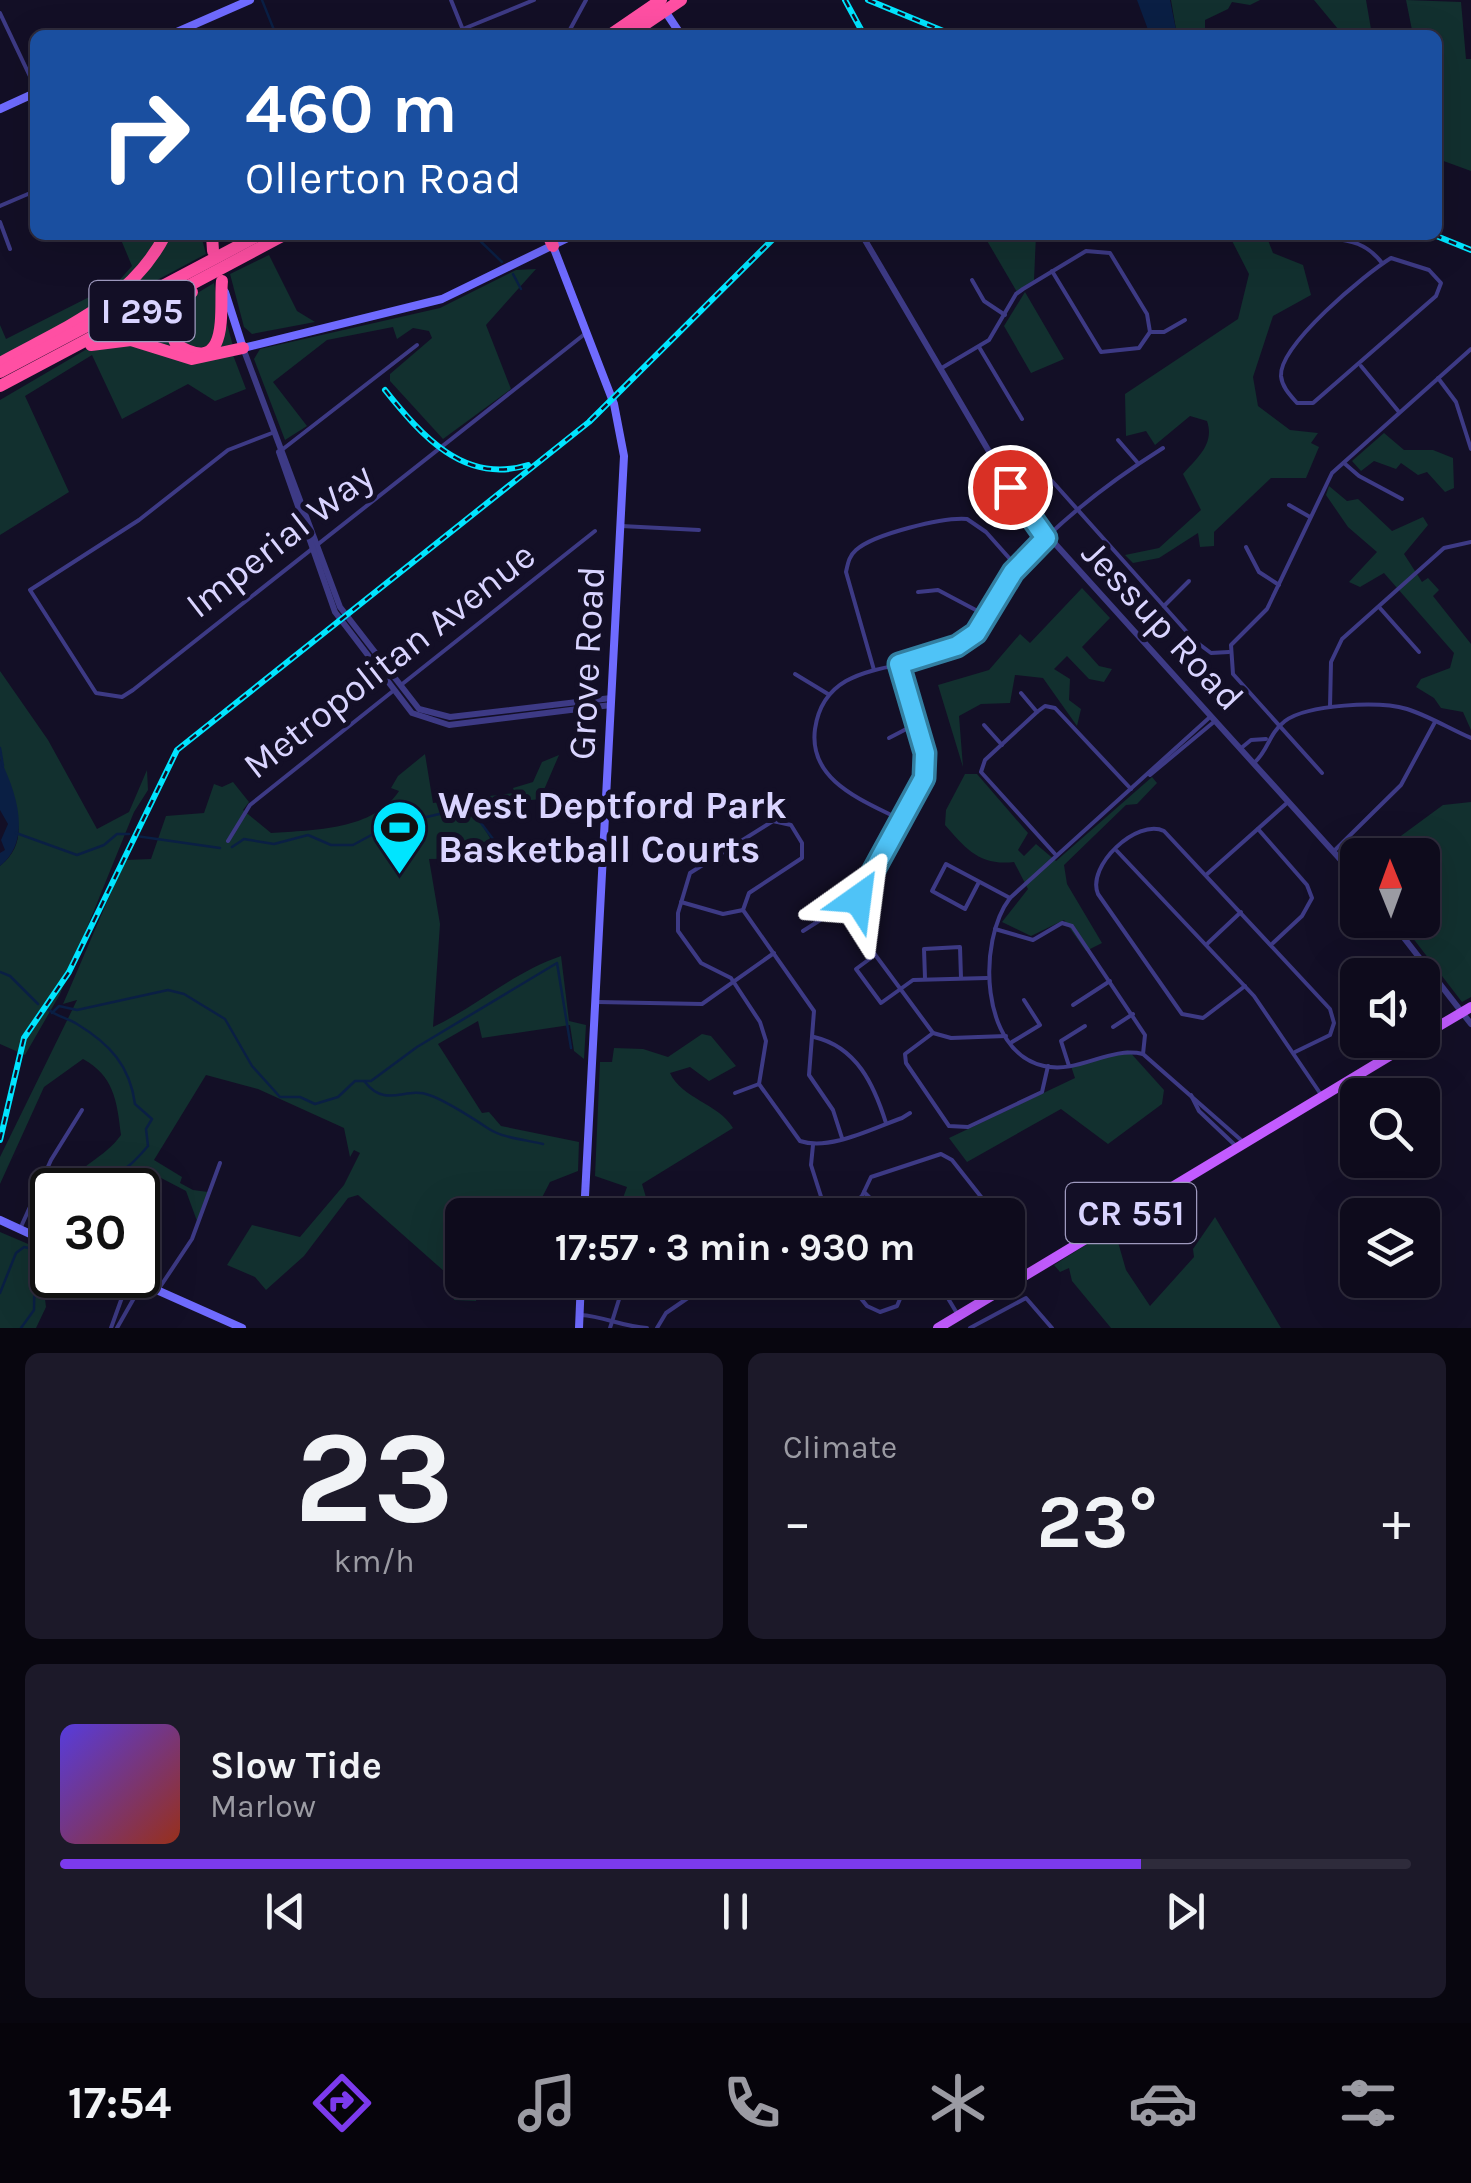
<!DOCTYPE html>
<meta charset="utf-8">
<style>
body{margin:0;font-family:Karla,sans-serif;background:#1c1929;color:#f1f3f6;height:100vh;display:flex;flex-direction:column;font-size:38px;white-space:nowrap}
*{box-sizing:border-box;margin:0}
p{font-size:32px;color:#9b9ba3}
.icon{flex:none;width:55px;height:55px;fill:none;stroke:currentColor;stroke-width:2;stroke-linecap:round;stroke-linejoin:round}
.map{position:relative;height:1328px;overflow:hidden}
.drawer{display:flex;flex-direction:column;gap:25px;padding:25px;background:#08060f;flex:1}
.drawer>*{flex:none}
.top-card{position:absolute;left:30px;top:30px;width:1412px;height:210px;border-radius:15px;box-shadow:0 10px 40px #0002,0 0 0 2px #2e2b3b;background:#1a4fa0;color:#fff;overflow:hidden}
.needle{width:65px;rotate:359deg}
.buttons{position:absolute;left:1340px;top:838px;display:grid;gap:20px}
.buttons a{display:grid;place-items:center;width:100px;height:100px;border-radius:15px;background:#0e0b1c;box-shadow:0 10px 40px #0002,0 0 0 2px #2e2b3b;font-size:50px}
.speed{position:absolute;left:30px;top:1168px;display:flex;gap:20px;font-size:50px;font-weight:700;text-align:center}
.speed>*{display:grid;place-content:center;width:130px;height:130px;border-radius:50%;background:#0e0b1c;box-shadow:0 10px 40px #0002,0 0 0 2px #2e2b3b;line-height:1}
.speed .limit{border:5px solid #111;border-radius:15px;background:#fff;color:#111}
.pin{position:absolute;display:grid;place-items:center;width:85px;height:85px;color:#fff;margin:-42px;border:5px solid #fff;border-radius:50%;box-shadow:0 2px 10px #0007}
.me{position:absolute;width:110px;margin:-55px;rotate:31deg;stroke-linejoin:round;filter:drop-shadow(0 0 8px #0008)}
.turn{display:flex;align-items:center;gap:35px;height:210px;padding:0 50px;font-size:45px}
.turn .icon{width:130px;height:130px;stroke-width:2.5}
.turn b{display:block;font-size:70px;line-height:85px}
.big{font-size:75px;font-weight:700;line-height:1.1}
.drawer .card{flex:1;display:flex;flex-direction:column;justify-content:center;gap:15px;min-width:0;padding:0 35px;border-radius:15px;background:#1c1929}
.drawer .dial{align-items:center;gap:0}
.dial b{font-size:130px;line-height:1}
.song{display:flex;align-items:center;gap:30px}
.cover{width:120px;height:120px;border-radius:15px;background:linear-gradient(135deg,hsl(250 70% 55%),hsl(10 70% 35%))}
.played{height:10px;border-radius:5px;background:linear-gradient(90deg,#7c3aed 80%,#2e2b3b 80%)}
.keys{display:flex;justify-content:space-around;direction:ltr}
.heat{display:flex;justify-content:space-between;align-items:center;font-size:55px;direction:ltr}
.drawer .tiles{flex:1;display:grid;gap:25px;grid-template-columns:1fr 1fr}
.card:last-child{grid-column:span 2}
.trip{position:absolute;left:445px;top:1198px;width:580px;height:100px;border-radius:15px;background:#0e0b1c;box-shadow:0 10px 40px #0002,0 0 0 2px #2e2b3b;font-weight:700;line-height:100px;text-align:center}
.tabs{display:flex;height:160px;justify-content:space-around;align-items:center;background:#06040b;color:#9b9ba3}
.tabs .icon{width:70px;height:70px}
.tabs .active{color:#7c3aed}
.tabs b{font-size:45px;color:#f1f3f6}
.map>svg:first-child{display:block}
</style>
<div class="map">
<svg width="1471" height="1328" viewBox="0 0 1471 1328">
<rect width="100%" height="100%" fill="#130f26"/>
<g fill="#12302f">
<path d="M1171,0H1260L1250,5L1232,2L1228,9L1205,20V35H1177Z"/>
<path d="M1314,0H1366L1372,35H1343Z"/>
<path d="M1406,0L1461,2L1466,59H1471V171L1438,159V35H1413Z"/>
<path d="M119,235H159C127,299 60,327 0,360V325L6,339L117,283L132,266Z"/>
<path d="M170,235H201L206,254L110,305Z"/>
<path d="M995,235H1036L1034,280L1017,292L986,239Z"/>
<path d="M1229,235H1266L1273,253L1303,265L1311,295L1273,316L1253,377L1258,406L1290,430L1318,433L1311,443L1319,447L1306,478H1271L1214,532V546L1200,547L1198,533L1159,558L1133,563L1125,555L1159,548L1201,510L1183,474C1197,458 1215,444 1207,421L1190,416L1155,445L1146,431L1126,436L1125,394L1238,319L1249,274Z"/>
<path d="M269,255L297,311L315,322L252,334L244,327L230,274Z"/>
<path d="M536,269L486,325L511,389L443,439L390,381V374L432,338L429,331L413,328L397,339L393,327L327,340L273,382L307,426L285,440L254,359L260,349L440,308L516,270Z"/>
<path d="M214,283L222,323L207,346L193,349L179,344L172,331L181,303Z"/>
<path d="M1025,292L1064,359L1031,373L1004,326Z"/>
<path d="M179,296L165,321L193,354L222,340L227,324L233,346L194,357L110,335Z"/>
<path d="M117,343L233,355L246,389L215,401L188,384L122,419L92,355L25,396L69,492L0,535V400L87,349Z"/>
<path d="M1384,433L1404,450H1433L1453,458L1454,488L1445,492L1427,472L1418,475L1401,463L1396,469L1374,461L1361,471L1352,461Z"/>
<path d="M1329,486L1347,501L1358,499L1392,531L1423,517L1428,525L1404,554L1422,582L1428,578L1439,590L1433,596L1471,644V730L1463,712L1441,708L1434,698L1416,687L1421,679L1450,668L1454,653L1384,573L1360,587L1349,582L1377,552L1348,527L1326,495Z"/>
<path d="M1082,588L1110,618L1082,647L1099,666L1112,669L1104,682L1089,679L1067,656L1054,669L1070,679L1069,700L1081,709L1077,726L1043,678L1015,675L1010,703L981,704L959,716L963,767L938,685L989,670L1020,634L1030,643Z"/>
<path d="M0,671L48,740L97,829L129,812L147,770L148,790L134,812L60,994L25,1055L0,1044V866C38,836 7,794 0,758C0,732 0,698 0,671Z"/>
<path d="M425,754L433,803L515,793L513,788L533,782L542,762L559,755L540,799L480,806L476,815L490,838L482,858L429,859L440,924L433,1027C479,1005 512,973 561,956L569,1021L586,1025L584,1059L574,1051L570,1025L482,1038L478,1021L438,1044L482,1113L489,1112L501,1126L579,1142L578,1171L550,1182L533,1215H462V1280H512L478,1290L476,1301L454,1300V1280L358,1195L348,1198L304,1256L266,1290L255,1277L227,1265L252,1225L300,1237L344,1185L360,1153L354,1150L350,1157L344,1128L258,1089L206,1075L154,1160L182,1177L180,1183L193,1190L208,1192L197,1221L186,1191L142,1168L132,1190L105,1184L100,1190H65C79,1164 104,1159 121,1135C117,1101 114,1076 83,1059L44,1087L0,1184V1157L77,1000L63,1004L125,860L151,859L166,816L204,813L214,784L222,787L233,782L249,802L243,810L271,833C314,830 374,830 399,791L391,788L398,776Z"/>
<path d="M965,774H977L1028,833L1018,850L1024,856L1036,844L1056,861L1152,777L1157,783L1137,804L1126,805L1064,865L1067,884L1102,943L1086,951L1064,920L1031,936L1002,922L1028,889L1014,862C980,866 966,849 945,825L946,810Z"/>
<path d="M1471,802V997L1462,1002L1399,920H1422V855H1375L1443,805Z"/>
<path d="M702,1034L711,1036L736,1066L709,1081L690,1067L670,1073C682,1099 718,1103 733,1128L642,1184L648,1204L623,1198L627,1187L595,1176L600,1062H612L614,1048L643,1049L668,1057Z"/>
<path d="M1128,1050L1164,1090L1162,1104L1108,1144L1061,1109L967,1162L949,1138L1075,1078L1071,1066Z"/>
<path d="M1215,1217L1281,1328H1111L1072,1281L1069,1268L1060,1272L1054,1265L1127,1219L1129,1228L1116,1235L1126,1270L1150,1306L1194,1257L1193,1249Z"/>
<path d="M0,1232L47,1252L40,1257L46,1307L36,1328H0Z"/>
</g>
<g fill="#0a1f44">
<path d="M1137,0H1170L1177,35H1150Z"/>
<path d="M0,759C16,791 33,840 0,866V853L5,850L1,840L8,824L0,810Z"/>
</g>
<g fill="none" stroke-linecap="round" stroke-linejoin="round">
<g stroke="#0a1f44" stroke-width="2.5">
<path d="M262,0L276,35"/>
<path d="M474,235L502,262"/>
<path d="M513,274L521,289"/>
<path d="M0,748L3,766"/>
<path d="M16,833L77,855L104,845L117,834H129"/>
<path d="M136,836L220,848"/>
<path d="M232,847L244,839L274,844L308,835L331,845H353L388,826L448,812L475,815L496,843"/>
<path d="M0,972L10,976L38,1004"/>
<path d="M49,1010C58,1017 68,1018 77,1024C110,1044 130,1066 135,1104L152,1119L146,1129L148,1146C136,1160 125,1172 107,1178C93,1183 87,1177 76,1190"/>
<path d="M52,1013L59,1006L77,1010L168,990L184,994L225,1019L252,1066L280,1097H300L315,1104L338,1097L355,1081H371L417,1047L557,963L571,1048"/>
<path d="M365,1082C386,1109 406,1086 429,1095C447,1101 474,1119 489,1129C503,1138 527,1140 543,1144"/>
<path d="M0,1293L16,1253L24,1247L38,1250"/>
<path d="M21,1328L34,1310L35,1258L52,1228"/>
</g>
<g stroke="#3d3a85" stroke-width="4">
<path d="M451,0L465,35"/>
<path d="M0,13L35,87"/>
<path d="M463,29L534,0"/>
<path d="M567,35L586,0"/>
<path d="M0,206L35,191"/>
<path d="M0,222L10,249"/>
<path d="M1312,235C1341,241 1362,237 1382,263"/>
<path d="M1391,258L1429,270L1441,283L1436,296L1313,403H1297C1290,395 1282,387 1281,376C1279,345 1365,274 1391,258Z"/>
<path d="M972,280L984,301L1005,315"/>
<path d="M1150,332H1164L1185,320"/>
<path d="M979,347L1022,419"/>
<path d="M1361,366L1399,412"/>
<path d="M940,369L989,340L1016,294L1023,289L1086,251L1110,253L1147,314L1150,332L1139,348L1101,352L1052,271"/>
<path d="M1438,378L1456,402L1471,449"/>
<path d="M272,433L228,450L139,520L30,590L96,693L122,697L133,690L586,333"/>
<path d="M1118,440L1137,462"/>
<path d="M283,449L417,345"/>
<path d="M1344,463L1359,476L1402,499"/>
<path d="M1052,481L1195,641L1211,653L1229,652"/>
<path d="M1289,505L1310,517"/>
<path d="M621,526L699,530"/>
<path d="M1246,547L1259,572L1279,585"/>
<path d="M918,592L938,590L987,616"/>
<path d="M1164,606L1189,581"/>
<path d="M1379,607L1419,652"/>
<path d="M874,670L846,572C848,563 849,556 856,550C874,534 943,517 967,519L986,532L1017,567"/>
<path d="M795,674L828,694"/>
<path d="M401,685L595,531"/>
<path d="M1021,693L1037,712L1045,706L1055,708L1131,789"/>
<path d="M1330,707L1331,662L1342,639L1444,548L1471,542"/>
<path d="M1037,712L985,760L981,772L1055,854"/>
<path d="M1210,717L1010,898C977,941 980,1052 1044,1066C1079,1074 1109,1046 1143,1054L1241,1140"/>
<path d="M984,725L1002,745"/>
<path d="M889,738L916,724"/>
<path d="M1240,749L1251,740L1266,739"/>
<path d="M1254,763C1269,750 1268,734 1285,721C1308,704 1379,701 1407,709C1429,716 1450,729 1471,738"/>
<path d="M1322,773L1233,674L1231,645L1267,609L1332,473L1471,349"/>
<path d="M1150,775L1215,721"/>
<path d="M903,821C865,801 808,782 815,729C827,646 931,681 976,634C993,615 999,587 1016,569C1059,520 1109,482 1163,448"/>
<path d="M1258,829L1307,885L1312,898L1302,916L1273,943"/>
<path d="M228,841L250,805L393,691"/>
<path d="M1335,850L1401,785L1435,722"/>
<path d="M1117,851L1254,996L1322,1096"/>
<path d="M1206,875L1288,802"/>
<path d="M979,882L965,909L932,891L946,864L1010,898"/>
<path d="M681,902L723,914L743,910"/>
<path d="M995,929L1033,940L1062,923L1072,926L1145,1035L1143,1054"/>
<path d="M803,931L863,893L924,779L925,753L899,664"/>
<path d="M865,941L933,1033"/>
<path d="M1208,943L1241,912"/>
<path d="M875,955L856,969L881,1003L913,980L987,978"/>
<path d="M925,978L924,949L960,947L961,978"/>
<path d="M1245,986L1203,1018L1182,1014L1098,894C1086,866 1137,818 1164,831L1330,1009L1334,1023L1330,1035L1295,1052"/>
<path d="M597,1002L702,1004L774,953"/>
<path d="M1073,1005L1110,981"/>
<path d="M1113,1027L1133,1014"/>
<path d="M1006,1036L951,1038L933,1033L905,1054L906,1063L949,1126L968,1127L1042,1092L1048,1066"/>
<path d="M814,1037C857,1047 874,1085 886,1123"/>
<path d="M1012,1042L1040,1025L1024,1000"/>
<path d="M1069,1066L1061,1041L1085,1026"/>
<path d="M735,1093L759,1084"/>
<path d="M1191,1095L1199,1111L1237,1147"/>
<path d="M842,1138L833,1110L809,1075L814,1011L743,910L749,893L802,858V843L791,825L773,821L690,873L678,913V931L701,963L731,978L760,1022L766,1041L759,1084L800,1141C830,1151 873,1128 902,1118L910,1113"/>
<path d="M813,1145L811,1165L824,1206"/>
<path d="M864,1192L887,1215"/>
<path d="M879,1205L889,1202L902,1215"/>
<path d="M824,1206L842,1208L849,1215"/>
<path d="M846,1211L862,1196L871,1177L941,1154L952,1160L982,1198L978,1215"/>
<path d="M810,1215L824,1206"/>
<path d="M20,1229L51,1160L82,1110"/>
<path d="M1008,1239L1010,1237"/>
<path d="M846,1280L867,1306L880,1312L897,1306L908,1280"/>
<path d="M937,1280L958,1315"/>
<path d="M158,1290L192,1239L220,1163"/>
<path d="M580,1315C604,1316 623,1327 647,1328"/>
<path d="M111,1328L129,1278"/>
<path d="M117,1328L142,1284"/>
<path d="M610,1328L621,1293L635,1280"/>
<path d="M657,1328L666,1313L698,1291"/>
<path d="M970,1328L1026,1298L1052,1328"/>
</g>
<g stroke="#3d3a85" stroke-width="6">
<path d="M862,235L1021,506L1358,879"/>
<path d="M243,348L340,607L419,709L450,717L611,698"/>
<path d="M279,452L335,612L412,713L449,725L611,705"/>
<path d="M1390,920L1471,1024"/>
</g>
<g stroke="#6f6bff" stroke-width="8">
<path d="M663,8L681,35"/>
<path d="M170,35L250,0"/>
<path d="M0,109L35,93"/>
<path d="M553,246L614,404L624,456L584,1215"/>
<path d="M225,292L243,348L442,299L574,235"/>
<path d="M0,1220L52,1244"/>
<path d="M123,1275L242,1328"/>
<path d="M579,1328L581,1280"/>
</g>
<g stroke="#c25bff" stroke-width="10">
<path d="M1422,1036L1471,1007"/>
<path d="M938,1328L1416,1040"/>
</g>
<g stroke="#ff4fa3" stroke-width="12">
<path d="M610,35L661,0"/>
<path d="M629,35L681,0"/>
<path d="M212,235L213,251"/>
<path d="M548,235L553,246"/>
<path d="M192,292L176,305L168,326L176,344C232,380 219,304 222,281"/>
<path d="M91,345L131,340L192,359L243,348"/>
<path d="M0,363C63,328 131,302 165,235"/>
<path d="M0,372L259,235"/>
<path d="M0,386L284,235"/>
</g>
<defs>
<g id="rail">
<path d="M845,0L864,35"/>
<path d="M868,0L953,35"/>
<path d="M1434,235L1471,250"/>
<path d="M385,390C421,435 464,485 528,465"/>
<path d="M0,1140L24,1038L69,972L177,750L589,422L777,235"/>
</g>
</defs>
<use href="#rail" stroke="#00e5ff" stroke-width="6"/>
<use href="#rail" stroke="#130f26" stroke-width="2.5" stroke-dasharray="8" stroke-linecap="butt"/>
</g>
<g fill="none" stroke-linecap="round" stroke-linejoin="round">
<defs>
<path id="route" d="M858,899L924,778L925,753L899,664L957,646L976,633L1013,572L1046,538L1010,487"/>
</defs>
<use href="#route" stroke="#337fa1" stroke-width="25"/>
<use href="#route" stroke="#4fc3f7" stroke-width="18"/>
</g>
<defs>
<symbol id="stadium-pin" viewBox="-11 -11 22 30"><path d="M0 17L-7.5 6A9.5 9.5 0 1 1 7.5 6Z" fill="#00e5ff" stroke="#130f26"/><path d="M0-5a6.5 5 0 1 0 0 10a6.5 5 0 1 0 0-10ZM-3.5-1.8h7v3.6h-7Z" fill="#111"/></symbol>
</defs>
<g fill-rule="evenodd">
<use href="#stadium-pin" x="368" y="796" width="63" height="86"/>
</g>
<g text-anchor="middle" stroke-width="10" stroke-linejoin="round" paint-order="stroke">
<g fill="#130f26" stroke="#9e99be" stroke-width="2.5">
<rect x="89.5" y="281" width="105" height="60" rx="8"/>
<rect x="1066" y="1183" width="130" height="60" rx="8"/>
</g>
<g font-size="35" font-weight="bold" fill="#d9d4ff">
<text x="142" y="323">I 295</text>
<text x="1131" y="1225">CR 551</text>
</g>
<g font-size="38" fill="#d9d4ff" stroke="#130f26">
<text transform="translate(279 540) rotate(-38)" y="13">Imperial Way</text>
<text transform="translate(1163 625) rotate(47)" y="13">Jessup Road</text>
<text transform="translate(389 660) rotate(-38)" y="13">Metropolitan Avenue</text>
<text transform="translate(586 663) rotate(-87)" y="13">Grove Road</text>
</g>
<g font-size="38" font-weight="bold" fill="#d9d4ff" stroke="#130f26" text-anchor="start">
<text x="438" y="818">West Deptford Park<tspan x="438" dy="44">Basketball Courts</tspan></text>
</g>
</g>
</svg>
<div class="buttons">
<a><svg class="needle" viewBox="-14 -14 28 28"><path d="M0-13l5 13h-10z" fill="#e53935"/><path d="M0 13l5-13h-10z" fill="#9b9ba3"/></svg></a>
<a><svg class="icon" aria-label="sound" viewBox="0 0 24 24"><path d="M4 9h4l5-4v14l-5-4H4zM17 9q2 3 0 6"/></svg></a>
<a><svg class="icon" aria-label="search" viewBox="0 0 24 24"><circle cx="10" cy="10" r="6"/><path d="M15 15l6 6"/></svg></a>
<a><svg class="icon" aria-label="layers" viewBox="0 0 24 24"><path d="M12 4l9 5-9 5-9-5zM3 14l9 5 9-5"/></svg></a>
</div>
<div class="speed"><div class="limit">30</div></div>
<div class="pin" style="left:1010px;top:487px;background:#d93025"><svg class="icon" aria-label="arrive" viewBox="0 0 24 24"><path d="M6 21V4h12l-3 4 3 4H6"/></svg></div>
<svg class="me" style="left:858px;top:899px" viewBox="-20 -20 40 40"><path d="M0-17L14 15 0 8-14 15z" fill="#4fc3f7" stroke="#fff" stroke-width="4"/></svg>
<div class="trip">17:57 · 3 min · 930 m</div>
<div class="top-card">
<div class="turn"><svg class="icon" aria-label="right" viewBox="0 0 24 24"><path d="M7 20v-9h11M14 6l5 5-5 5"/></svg><div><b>460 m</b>Ollerton Road</div></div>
</div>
</div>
<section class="drawer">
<div class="tiles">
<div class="card dial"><b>23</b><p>km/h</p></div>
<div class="card"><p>Climate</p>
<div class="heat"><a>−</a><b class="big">23°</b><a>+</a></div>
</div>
<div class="card">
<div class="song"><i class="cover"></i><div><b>Slow Tide</b><p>Marlow</p></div></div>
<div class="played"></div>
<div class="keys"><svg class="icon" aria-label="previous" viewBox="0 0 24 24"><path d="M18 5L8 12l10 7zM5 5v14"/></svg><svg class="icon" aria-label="pause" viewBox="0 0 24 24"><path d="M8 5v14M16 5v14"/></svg><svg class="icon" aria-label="next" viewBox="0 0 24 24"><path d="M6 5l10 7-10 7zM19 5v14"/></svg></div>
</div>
</div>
</section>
<nav class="tabs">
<b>17:54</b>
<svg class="icon active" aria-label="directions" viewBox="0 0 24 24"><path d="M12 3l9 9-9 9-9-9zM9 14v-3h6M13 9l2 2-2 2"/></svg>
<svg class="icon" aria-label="music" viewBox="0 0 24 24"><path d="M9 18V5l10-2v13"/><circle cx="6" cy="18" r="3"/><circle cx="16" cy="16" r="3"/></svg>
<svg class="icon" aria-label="phone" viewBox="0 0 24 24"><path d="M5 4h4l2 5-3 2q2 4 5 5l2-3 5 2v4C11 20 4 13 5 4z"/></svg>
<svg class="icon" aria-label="climate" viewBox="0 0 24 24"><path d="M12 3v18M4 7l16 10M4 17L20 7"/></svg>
<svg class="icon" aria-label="car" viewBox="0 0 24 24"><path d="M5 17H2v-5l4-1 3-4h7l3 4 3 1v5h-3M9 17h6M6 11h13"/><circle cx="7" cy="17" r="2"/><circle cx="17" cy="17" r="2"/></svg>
<svg class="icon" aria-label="filters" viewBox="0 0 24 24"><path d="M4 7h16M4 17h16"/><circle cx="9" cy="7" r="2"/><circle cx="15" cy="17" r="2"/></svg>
</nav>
